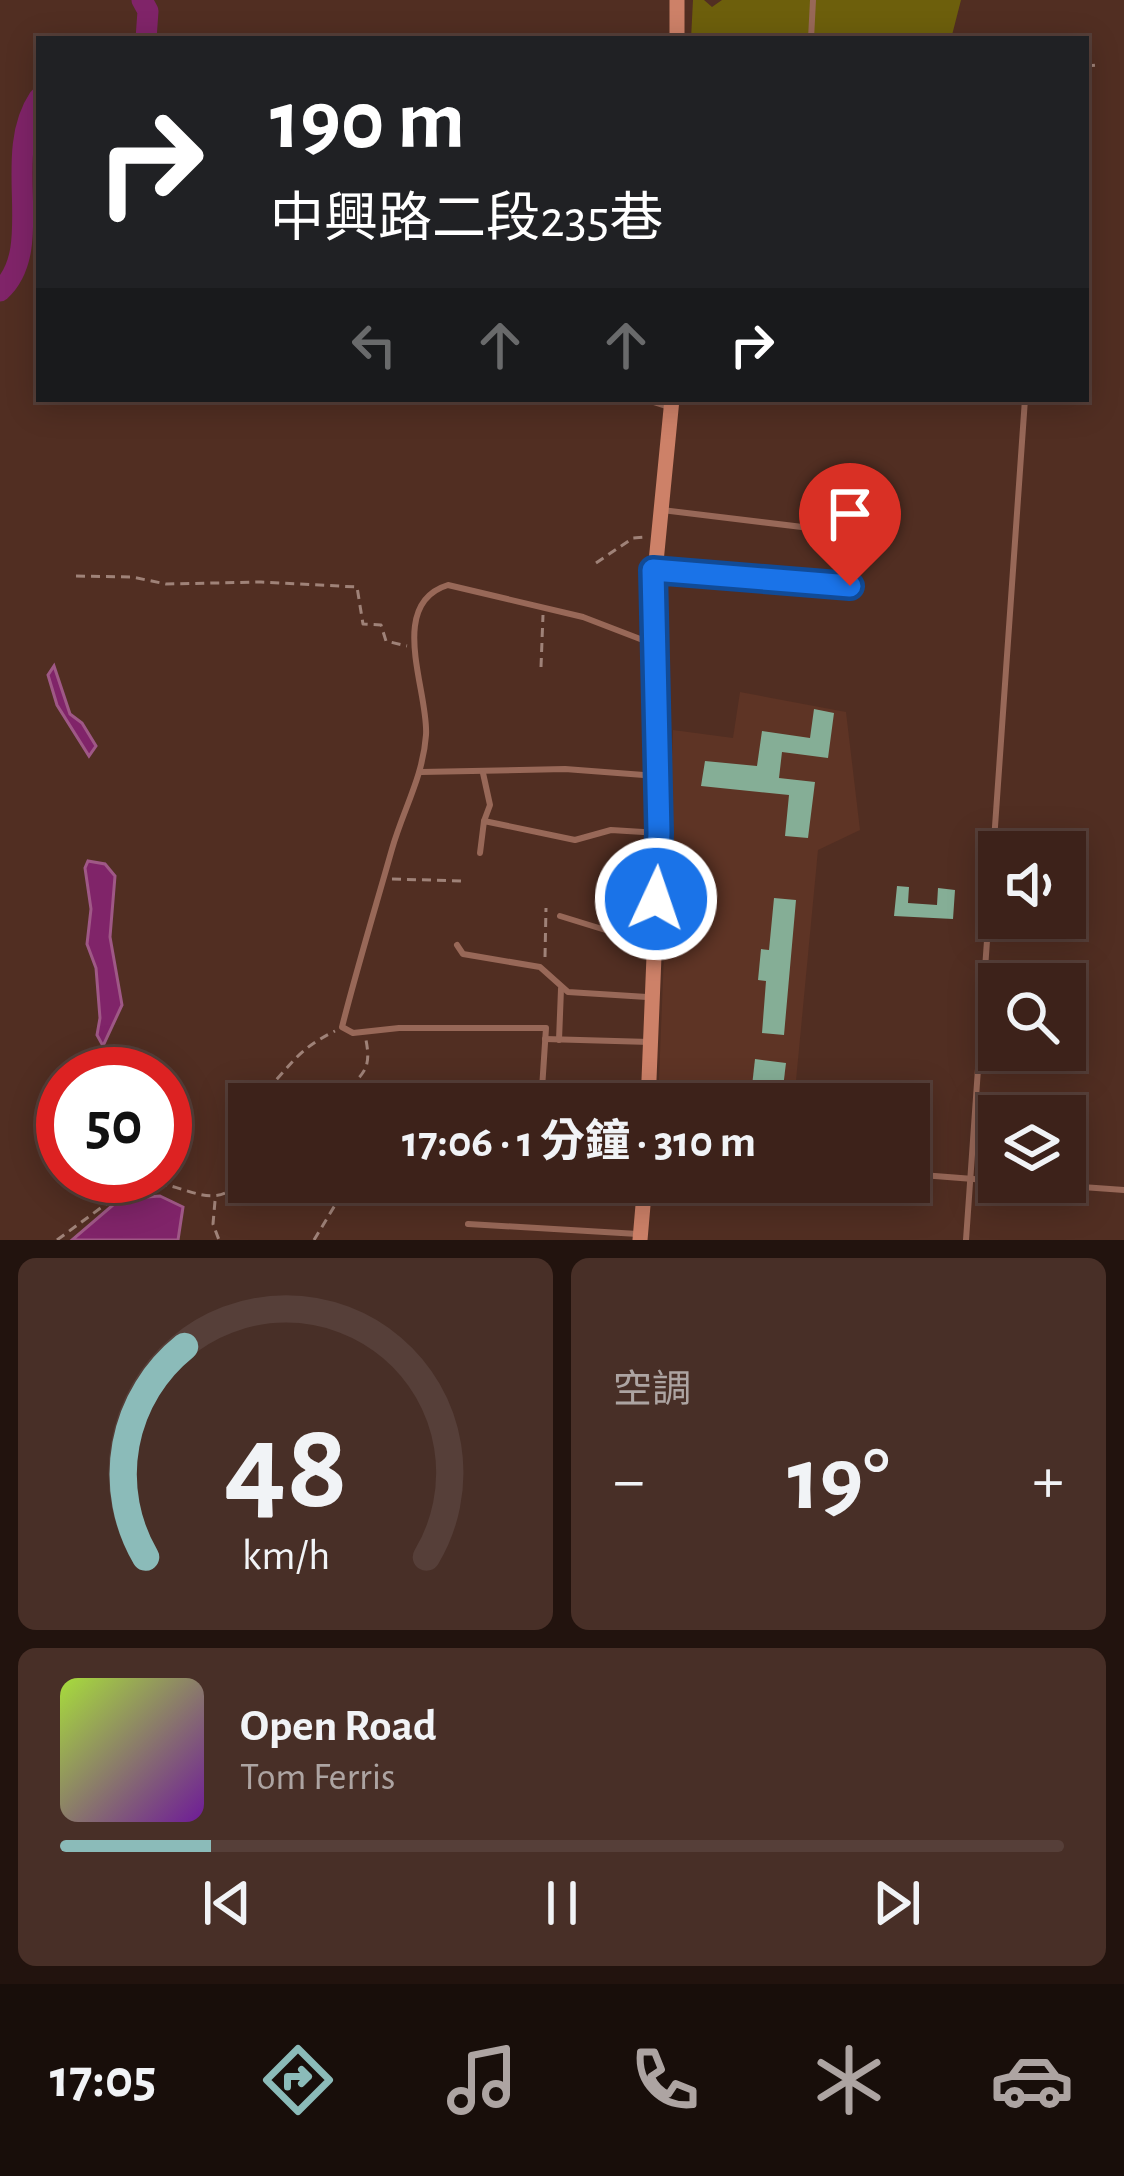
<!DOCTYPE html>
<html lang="zh-TW">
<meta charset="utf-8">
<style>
body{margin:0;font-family:"Alegreya Sans","Noto Sans TC",sans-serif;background:#482f27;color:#f1f3f6;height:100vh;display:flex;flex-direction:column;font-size:45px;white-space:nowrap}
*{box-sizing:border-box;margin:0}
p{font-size:39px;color:#ada4a2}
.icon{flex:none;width:66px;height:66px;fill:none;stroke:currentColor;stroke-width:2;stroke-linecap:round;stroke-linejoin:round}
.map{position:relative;height:1240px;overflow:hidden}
.sheet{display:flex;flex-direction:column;gap:18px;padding:18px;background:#22130e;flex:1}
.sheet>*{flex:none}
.guide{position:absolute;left:36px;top:36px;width:1053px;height:366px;border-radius:0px;box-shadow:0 6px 30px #0003,0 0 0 3px #563f39;background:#202124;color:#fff;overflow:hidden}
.tools{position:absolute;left:978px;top:831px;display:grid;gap:24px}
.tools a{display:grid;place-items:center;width:108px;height:108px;border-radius:0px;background:#3d221a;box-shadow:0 6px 30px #0003,0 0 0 3px #563f39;font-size:60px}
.speed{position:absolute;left:36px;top:1047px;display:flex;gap:24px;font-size:60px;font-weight:700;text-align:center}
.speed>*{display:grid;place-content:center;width:156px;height:156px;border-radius:50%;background:#3d221a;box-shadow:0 6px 30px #0003,0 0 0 3px #563f39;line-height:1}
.speed .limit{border:18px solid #d22;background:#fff;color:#111}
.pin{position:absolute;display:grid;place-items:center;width:102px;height:102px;color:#fff;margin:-123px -51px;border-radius:50% 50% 50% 0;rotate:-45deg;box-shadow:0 0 12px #0007}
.pin .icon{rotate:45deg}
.me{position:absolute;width:132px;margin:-66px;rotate:3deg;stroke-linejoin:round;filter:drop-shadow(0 0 9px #0008)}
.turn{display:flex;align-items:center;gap:42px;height:252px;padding:0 36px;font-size:54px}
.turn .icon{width:156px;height:156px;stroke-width:2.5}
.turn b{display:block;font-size:84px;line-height:102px}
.lanes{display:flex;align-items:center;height:114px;padding:0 36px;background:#0003;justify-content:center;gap:60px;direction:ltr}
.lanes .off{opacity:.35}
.big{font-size:90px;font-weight:700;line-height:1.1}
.sheet .widget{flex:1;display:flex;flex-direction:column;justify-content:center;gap:18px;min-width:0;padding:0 42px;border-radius:18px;background:#482f27}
.sheet .dial{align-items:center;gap:0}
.dial svg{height:312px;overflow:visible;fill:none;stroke:#563f39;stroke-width:7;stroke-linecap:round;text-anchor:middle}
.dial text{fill:#f1f3f6;stroke:none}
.song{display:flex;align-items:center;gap:36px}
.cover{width:144px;height:144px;border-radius:18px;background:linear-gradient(135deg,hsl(80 70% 55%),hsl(280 70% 35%))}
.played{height:12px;border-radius:6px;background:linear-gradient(90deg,#8bbbb9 15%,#563f39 15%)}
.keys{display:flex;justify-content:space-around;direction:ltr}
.heat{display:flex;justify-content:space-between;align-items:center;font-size:66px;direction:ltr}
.sheet .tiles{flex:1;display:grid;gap:18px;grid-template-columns:1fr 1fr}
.widget:last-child{grid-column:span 2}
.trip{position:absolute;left:228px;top:1083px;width:702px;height:120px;border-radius:0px;background:#3d221a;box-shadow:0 6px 30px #0003,0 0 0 3px #563f39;font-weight:700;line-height:120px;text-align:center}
.tabs{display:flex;height:192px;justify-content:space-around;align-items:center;background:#180e0a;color:#ada4a2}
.tabs .icon{width:84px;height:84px}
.tabs .selected{color:#8bbbb9}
.tabs b{font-size:54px;color:#f1f3f6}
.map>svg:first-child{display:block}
</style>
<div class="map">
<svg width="1124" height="1240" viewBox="0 0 1124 1240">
<rect width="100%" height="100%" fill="#512e22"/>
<path fill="#5e3425" d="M740,692L846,712L860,830L818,850L795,1091L800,1104H658L673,730L733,738Z"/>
<path fill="#6d5f0c" d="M693,0H704L712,7L722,0H961L951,39H691Z"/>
<g fill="#802469" stroke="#9f5886" stroke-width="3">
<path d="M54,666L70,714L82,723L96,746L89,756L57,705L48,675Z"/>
<path d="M88,861L105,864L115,876L110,937L122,1005L103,1046L97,1035L100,1018L96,968L87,944L91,909L85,868Z"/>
<path d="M160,1196L183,1207L178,1240H72L120,1199Z"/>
</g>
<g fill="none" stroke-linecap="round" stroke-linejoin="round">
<g stroke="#802469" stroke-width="21">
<path d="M142,0L148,11L146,39"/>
<path d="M0,291C47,248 0,156 39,98"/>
</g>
</g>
<g fill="#85ae96">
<path d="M814,709L834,713L828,758L782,752L779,778L815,782L808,838L785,836L789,795L701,786L705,761L757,766L762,731L810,738Z"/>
<path d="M897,886L909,887L908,903L937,905L938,888L955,890L953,919L894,916Z"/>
<path d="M774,898L796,900L784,1035L762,1033L766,981L758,980L761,949L769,950Z"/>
<path d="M755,1059L786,1063L781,1104H750Z"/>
<path d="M661,1084L719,1086V1104H660Z"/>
</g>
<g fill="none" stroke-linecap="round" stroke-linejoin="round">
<g stroke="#9f8278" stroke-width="3" stroke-dasharray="9 6" stroke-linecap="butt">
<path d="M1086,66L1098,65"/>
<path d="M596,563L633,538L646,537"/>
<path d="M76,576L132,577L166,584L261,582L357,587L363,624L381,625L386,641L407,646"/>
<path d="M541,667L543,615"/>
<path d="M392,879L463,881"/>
<path d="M545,957L546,908"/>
<path d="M262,1104L263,1094C291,1066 296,1050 335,1031"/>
<path d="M353,1104L352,1084C368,1071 370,1061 366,1040"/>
<path d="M215,1201L213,1224L219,1240"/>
<path d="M57,1240L136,1182C186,1178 219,1224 249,1167"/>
<path d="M314,1240L349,1182"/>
</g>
<g stroke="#986858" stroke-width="6">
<path d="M811,39L813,0"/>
<path d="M644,399L669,407"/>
<path d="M662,510L860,534"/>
<path d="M656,570L850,586"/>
<path d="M421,772L565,769L657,776"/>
<path d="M483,773L490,805L484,821"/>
<path d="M480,853L484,821L575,840L611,830L659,833"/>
<path d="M560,916L612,932H650"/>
<path d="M457,945L463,954L540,967L568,992L647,997"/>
<path d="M545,1039L650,1042"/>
<path d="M559,1040L561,989"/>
<path d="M541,1104L546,1028H399L353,1033L342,1027C357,968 375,909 392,849C403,810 423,777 426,735C429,692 386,604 448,585L583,617L648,642"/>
<path d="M909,1174L999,1181"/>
<path d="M1014,1182L1124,1190"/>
<path d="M468,1224L638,1234"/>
<path d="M966,1240L1025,399"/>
</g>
<g stroke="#cd8168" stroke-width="15">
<path d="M677,39V0"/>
<path d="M648,1104L659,833L651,613L672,399"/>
<path d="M640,1240L645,1182"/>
</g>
</g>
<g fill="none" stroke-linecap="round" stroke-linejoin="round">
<defs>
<path id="route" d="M656,899L659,833L653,570L850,586"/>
</defs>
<use href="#route" stroke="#114b97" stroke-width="30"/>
<use href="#route" stroke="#1a73e8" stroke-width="21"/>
</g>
</svg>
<div class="tools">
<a><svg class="icon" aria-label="sound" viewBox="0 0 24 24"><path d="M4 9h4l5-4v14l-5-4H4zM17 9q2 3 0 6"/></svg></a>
<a><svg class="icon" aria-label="search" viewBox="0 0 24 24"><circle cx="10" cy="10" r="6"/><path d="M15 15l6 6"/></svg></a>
<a><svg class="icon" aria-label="layers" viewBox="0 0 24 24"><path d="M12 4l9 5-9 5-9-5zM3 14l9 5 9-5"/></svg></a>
</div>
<div class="speed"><div class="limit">50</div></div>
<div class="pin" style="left:850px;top:586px;background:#d93025"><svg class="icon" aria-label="arrive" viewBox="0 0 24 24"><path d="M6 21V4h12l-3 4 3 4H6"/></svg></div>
<svg class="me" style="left:656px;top:899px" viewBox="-20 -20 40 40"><circle r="17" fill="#1a73e8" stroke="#fff" stroke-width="3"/><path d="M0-11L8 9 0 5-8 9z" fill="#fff"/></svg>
<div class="trip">17:06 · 1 分鐘 · 310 m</div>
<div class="guide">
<div class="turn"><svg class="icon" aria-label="right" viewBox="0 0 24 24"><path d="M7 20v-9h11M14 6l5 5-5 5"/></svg><div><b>190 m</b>中興路二段235巷</div></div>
<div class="lanes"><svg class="icon off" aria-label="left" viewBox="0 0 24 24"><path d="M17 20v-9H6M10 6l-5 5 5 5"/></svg><svg class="icon off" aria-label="ahead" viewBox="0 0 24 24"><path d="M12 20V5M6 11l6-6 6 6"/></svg><svg class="icon off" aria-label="ahead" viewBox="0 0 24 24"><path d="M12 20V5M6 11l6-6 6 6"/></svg><svg class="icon" aria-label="right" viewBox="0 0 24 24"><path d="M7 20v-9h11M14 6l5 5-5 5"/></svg></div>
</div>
</div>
<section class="sheet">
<div class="tiles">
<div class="widget dial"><svg viewBox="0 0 100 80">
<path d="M14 69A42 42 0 1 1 86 69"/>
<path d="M14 69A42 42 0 0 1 24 15" stroke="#8bbbb9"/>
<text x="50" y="56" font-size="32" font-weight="700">48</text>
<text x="50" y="72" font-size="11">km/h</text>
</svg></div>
<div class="widget"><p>空調</p>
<div class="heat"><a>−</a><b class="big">19°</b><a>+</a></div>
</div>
<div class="widget">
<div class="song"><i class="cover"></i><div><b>Open Road</b><p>Tom Ferris</p></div></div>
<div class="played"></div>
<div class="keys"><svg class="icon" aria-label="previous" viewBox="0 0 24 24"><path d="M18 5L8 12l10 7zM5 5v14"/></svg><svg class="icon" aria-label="pause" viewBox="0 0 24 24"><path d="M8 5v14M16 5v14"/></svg><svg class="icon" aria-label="next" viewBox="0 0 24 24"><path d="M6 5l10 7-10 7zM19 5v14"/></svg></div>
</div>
</div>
</section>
<nav class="tabs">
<b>17:05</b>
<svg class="icon selected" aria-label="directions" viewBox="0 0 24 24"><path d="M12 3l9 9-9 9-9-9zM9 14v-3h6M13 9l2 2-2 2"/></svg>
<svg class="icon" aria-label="music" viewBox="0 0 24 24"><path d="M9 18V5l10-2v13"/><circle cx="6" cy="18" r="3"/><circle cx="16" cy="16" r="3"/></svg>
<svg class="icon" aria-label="phone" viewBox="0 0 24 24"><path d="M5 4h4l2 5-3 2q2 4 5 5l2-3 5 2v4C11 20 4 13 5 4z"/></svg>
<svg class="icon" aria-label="climate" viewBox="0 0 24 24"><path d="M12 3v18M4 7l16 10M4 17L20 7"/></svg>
<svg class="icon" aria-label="car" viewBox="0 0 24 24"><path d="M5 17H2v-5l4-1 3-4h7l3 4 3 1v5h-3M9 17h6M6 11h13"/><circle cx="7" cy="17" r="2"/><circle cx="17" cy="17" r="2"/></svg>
</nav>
